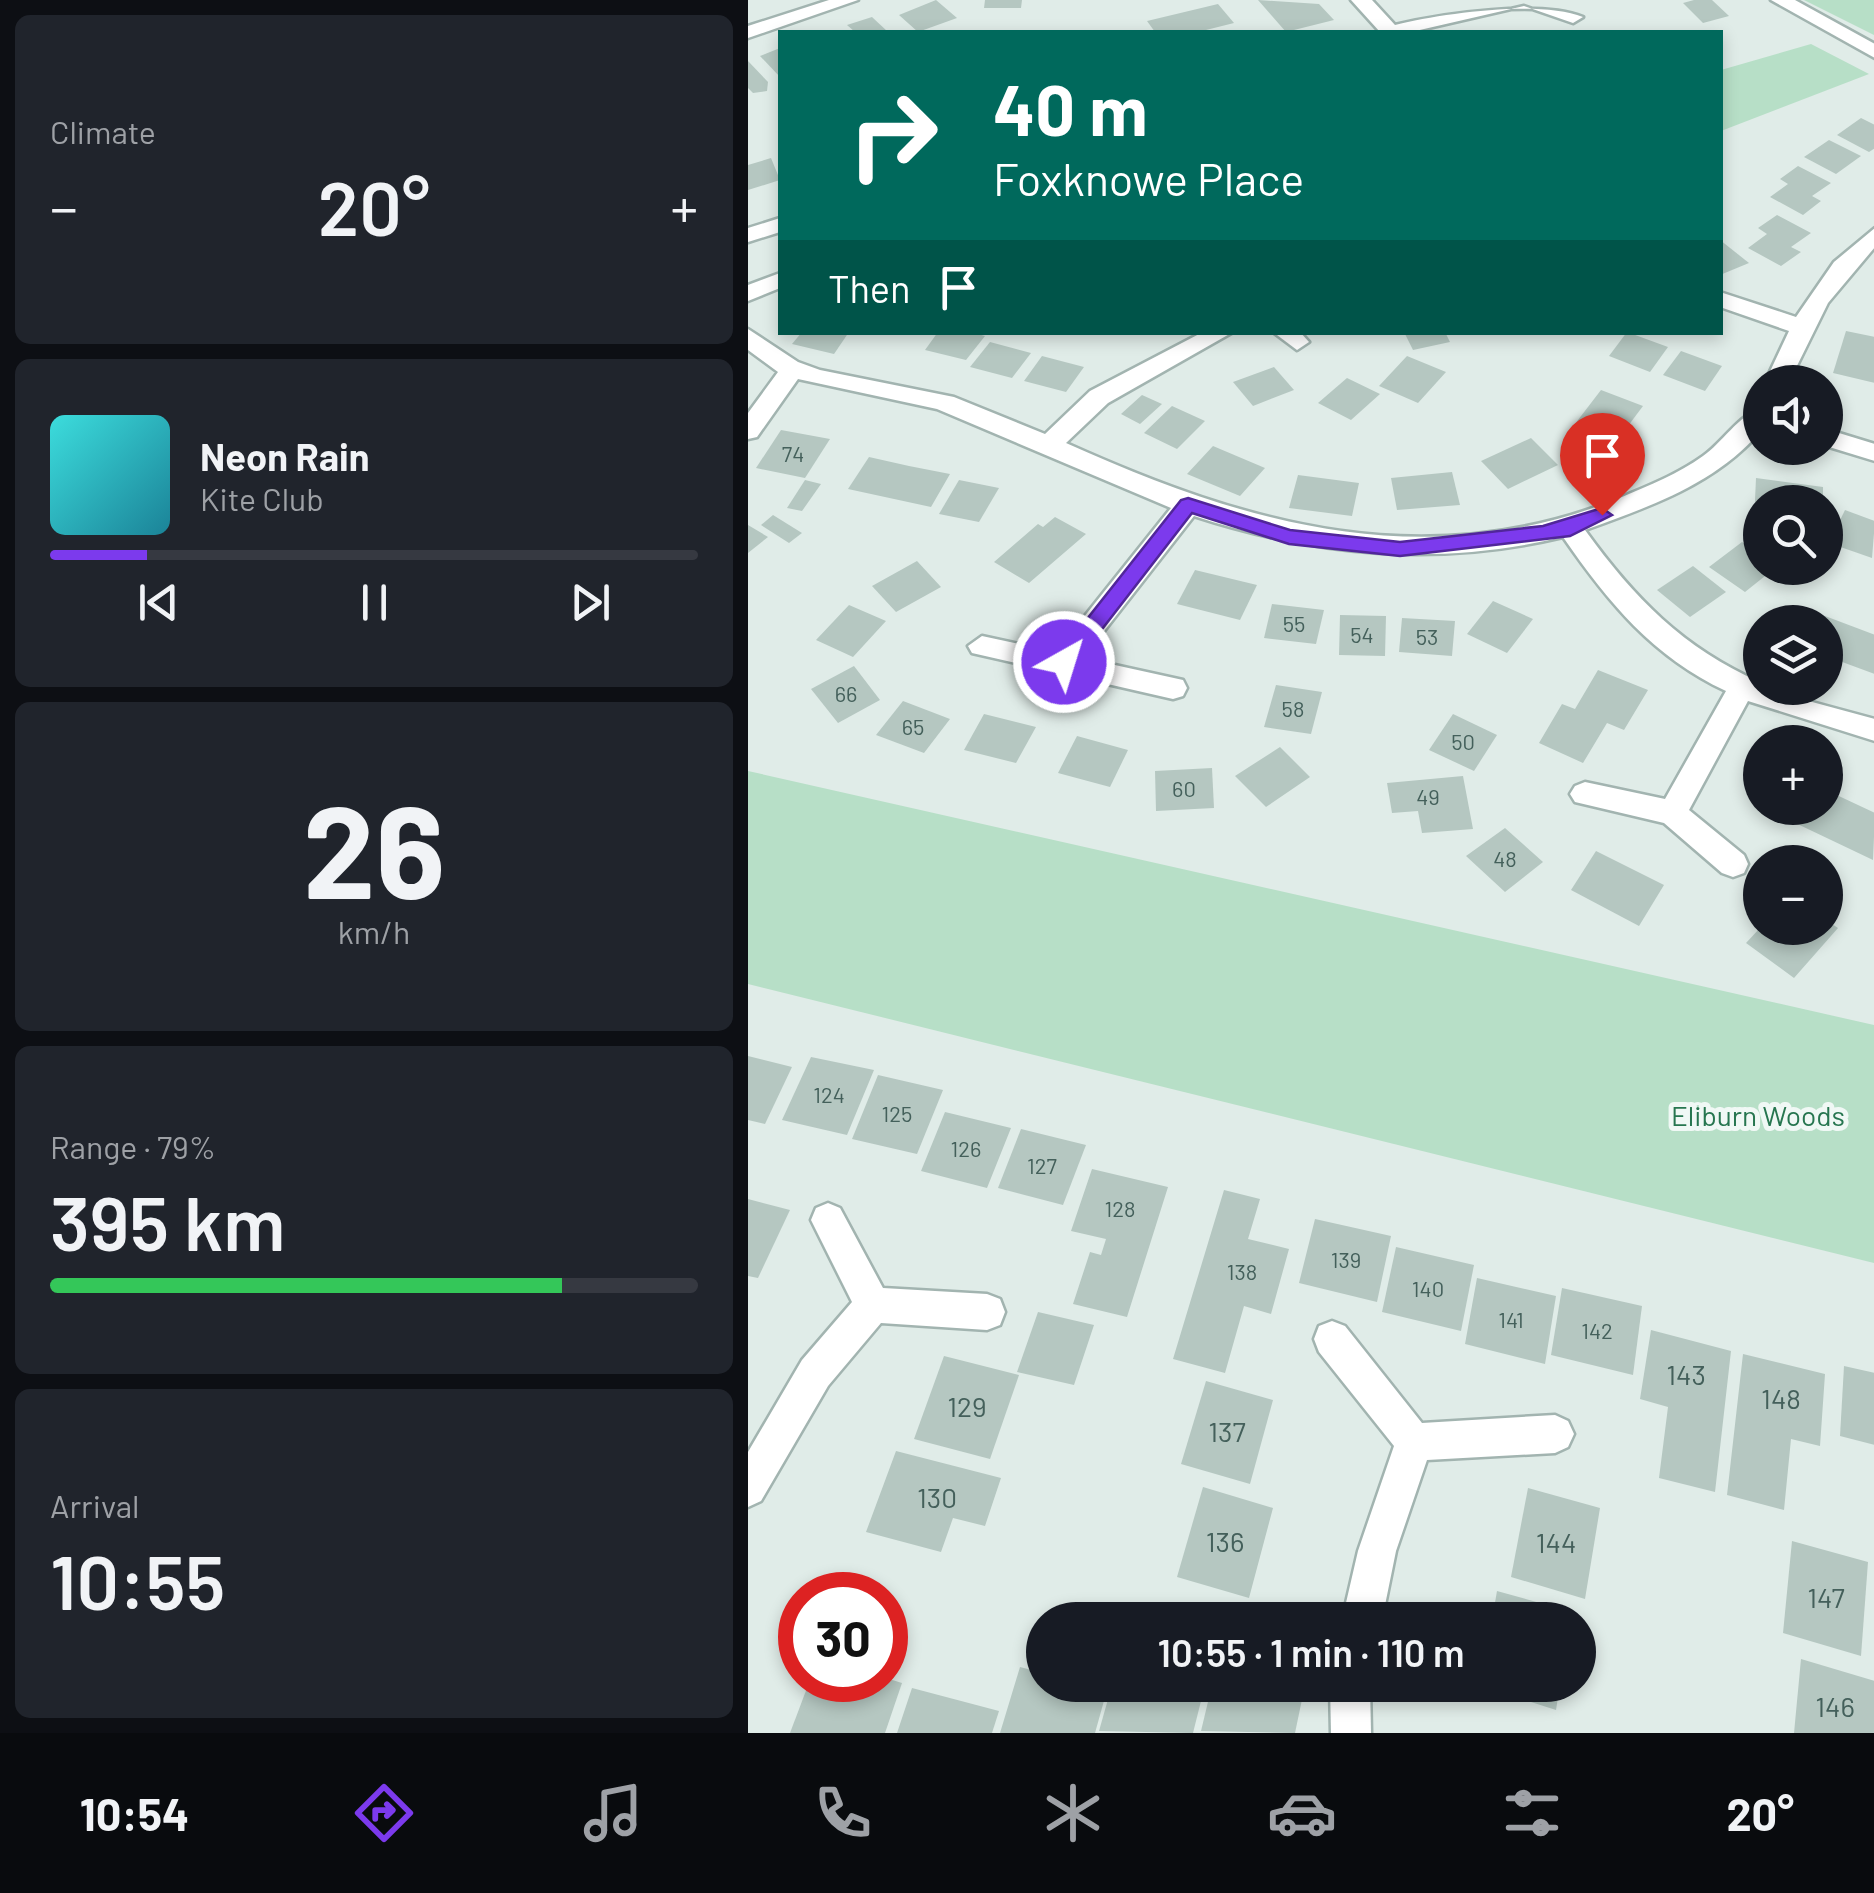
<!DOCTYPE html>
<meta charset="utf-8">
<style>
body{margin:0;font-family:Barlow,sans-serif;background:#20242c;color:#f1f3f6;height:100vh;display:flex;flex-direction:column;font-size:38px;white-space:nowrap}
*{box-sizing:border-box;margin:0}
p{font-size:32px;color:#9ea1a6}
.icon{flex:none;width:55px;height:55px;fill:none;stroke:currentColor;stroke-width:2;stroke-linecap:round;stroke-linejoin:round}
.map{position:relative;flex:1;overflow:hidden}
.drawer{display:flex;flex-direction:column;gap:15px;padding:15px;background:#0d0f14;width:748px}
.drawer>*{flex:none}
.top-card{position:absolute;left:30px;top:30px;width:945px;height:305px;border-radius:0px;box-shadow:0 5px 15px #0003;background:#00695c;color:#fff;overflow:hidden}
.buttons{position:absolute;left:995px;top:365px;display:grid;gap:20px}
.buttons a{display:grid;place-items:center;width:100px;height:100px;border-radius:50%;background:#171b24;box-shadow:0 5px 15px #0003;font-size:50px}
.speed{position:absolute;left:30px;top:1572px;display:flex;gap:20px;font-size:50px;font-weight:700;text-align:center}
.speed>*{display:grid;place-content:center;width:130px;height:130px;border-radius:50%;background:#171b24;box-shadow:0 5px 15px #0003;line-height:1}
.speed .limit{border:15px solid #d22;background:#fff;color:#111}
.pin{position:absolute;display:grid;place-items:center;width:85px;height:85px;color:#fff;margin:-102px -42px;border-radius:50% 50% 50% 0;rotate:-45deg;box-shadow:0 0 10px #0007}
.pin .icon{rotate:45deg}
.me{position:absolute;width:110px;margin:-55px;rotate:39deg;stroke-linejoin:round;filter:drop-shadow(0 0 8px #0008)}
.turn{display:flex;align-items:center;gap:35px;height:210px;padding:0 50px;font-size:45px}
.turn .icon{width:130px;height:130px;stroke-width:2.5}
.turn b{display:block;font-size:70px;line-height:85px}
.then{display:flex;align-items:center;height:95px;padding:0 50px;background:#0003;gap:20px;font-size:38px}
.big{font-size:75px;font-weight:600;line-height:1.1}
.drawer .widget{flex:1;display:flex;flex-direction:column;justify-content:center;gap:15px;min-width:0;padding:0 35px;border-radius:15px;background:#20242c}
.drawer .dial{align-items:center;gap:0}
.dial b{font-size:130px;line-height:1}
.song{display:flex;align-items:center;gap:30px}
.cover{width:120px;height:120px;border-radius:15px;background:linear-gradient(135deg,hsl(180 70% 55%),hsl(190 70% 35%))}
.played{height:10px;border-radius:5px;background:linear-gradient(90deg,#7c3aed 15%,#363941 15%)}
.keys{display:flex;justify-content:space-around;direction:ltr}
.heat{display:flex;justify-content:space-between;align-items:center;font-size:55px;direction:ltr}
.charge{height:15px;border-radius:8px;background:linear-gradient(90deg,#34c759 79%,#363941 0)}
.trip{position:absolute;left:278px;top:1602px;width:570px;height:100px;border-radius:50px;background:#171b24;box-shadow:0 5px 15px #0003;font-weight:600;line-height:100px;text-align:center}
.dock{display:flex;height:160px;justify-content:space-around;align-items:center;background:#090b0e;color:#9ea1a6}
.dock .icon{width:70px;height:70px}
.dock .current{color:#7c3aed}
.dock b{font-size:45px;color:#f1f3f6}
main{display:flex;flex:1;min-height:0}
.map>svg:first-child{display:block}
</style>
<main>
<section class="drawer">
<div class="widget"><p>Climate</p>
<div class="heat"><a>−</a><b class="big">20°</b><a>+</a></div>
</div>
<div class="widget">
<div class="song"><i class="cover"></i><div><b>Neon Rain</b><p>Kite Club</p></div></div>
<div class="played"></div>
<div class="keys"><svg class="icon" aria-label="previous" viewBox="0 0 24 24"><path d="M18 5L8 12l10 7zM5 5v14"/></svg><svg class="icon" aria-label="pause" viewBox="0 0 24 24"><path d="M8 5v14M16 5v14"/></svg><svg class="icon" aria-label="next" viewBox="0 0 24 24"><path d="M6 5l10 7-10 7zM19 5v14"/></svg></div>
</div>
<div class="widget dial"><b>26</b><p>km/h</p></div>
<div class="widget"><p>Range · 79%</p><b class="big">395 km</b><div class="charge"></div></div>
<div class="widget"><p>Arrival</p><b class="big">10:55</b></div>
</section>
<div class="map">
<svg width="1127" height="1733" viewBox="0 0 1127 1733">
<rect width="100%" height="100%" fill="#e0ece8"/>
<g fill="#b7dfc7">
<path d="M1056,0H1126V35Z"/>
<path d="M1063,44L1121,74L973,131V70Z"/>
<path d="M0,771L1126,1025V1263L0,984Z"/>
</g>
<g fill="#b5c7c1">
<path d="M188,0L209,18L170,32L151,15Z"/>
<path d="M237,0H274L273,8H236Z"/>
<path d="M510,0L571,4L586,20L538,32Z"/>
<path d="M946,0H964L981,16L955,23L935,3Z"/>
<path d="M470,4L486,23L450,32H407L399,21Z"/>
<path d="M124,17L140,32H107L99,25Z"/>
<path d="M32,48V77L12,56Z"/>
<path d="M0,61L20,82L19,91L5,93L0,88Z"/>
<path d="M1113,118L1127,125V148L1121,152L1089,135Z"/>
<path d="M1081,140L1113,156L1088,174L1056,157Z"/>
<path d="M23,158L32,180L0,190V165Z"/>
<path d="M1050,166L1083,183L1064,196L1073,201L1055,215L1022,197L1040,184L1032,179Z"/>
<path d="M1029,215L1063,233L1043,247L1053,252L1033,266L1000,248L1019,234L1010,228Z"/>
<path d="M972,240L1001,263L972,275Z"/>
<path d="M1098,331L1127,337V383L1085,373Z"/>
<path d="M54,332H101L86,354L44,344Z"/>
<path d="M190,332H223L237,336L218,360L177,350Z"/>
<path d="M656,332H697L702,342L665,350Z"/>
<path d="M879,332L920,347L902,372L861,356Z"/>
<path d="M242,342L283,353L264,378L222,367Z"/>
<path d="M933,351L974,366L957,391L915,375Z"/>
<path d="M294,356L336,367L318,392L276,381Z"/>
<path d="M659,356L698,372L670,403L631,386Z"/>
<path d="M526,367L546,390L505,406L485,382Z"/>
<path d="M599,378L632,394L603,420L570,403Z"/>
<path d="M853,390L895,406L862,450L820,433Z"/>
<path d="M394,395L414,404L392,424L373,414Z"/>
<path d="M424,406L457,421L429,449L396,433Z"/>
<path d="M33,430L82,439L57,478L8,468Z"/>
<path d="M783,438L810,465L760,489L733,461Z"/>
<path d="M465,446L517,468L492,496L439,474Z"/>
<path d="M121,457L161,466L202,474L183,507L100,489Z"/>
<path d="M704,472L712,505L649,510L643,478Z"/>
<path d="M550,475L611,483L604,516L541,508Z"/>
<path d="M1008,478L1075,487V502H1012V524L1006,523Z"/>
<path d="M57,480L73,484L54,511L39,508Z"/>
<path d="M211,480L251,488L231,522L191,514Z"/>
<path d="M1097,510L1127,521L1124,558L1081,543Z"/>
<path d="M25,515L54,533L41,543L13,525Z"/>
<path d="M307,517L338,534L281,583L246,562L290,524L295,527Z"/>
<path d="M0,525L20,537L0,553Z"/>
<path d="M994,542L1012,554V568H1027L997,592L961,567Z"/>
<path d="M169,561L193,587L148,612L124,586Z"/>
<path d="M945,566L978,592L942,617L909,590Z"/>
<path d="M447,570L509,585L492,620L429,604Z"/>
<path d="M745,601L785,619L759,653L719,634Z"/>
<path d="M524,604L576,610L568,644L516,638Z"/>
<path d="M101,605L138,621L105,657L68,640Z"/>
<path d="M592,615L638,616L637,656L591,655Z"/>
<path d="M1077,616L1127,635V674L1078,656Z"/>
<path d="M654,618L707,621L704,656L651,652Z"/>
<path d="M106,666L132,700L90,723L63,689Z"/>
<path d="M850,670L900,690L876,730L859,723L835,763L791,743L814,704L827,709Z"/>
<path d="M528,685L574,692L563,734L516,727Z"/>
<path d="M155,701L202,719L176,753L128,735Z"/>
<path d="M236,714L288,727L268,763L216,750Z"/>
<path d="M705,714L749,735L726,771L681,750Z"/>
<path d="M329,736L380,750L362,787L310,773Z"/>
<path d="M532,747L562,777L518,807L487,776Z"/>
<path d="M464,768L466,808L408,811L407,771Z"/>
<path d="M715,776L725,829L674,833L670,811L644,813L639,783Z"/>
<path d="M1078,790L1127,813L1125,860L1016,808H1078Z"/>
<path d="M757,828L795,862L757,892L718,856Z"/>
<path d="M848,851L916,885L891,926L823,890Z"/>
<path d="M1078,898L1090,907L1078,920L1090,928L1046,978L998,943L1012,928H1078Z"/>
<path d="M0,1056L44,1067L17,1124L0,1120Z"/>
<path d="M63,1057L126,1070L99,1135L34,1120Z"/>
<path d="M130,1075L195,1090L169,1154L104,1139Z"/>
<path d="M197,1112L263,1128L239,1188L173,1171Z"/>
<path d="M273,1129L338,1145L315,1205L250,1188Z"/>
<path d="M344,1169L420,1187L379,1317L325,1304L342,1252L353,1255L358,1239L323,1231Z"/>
<path d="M476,1190L512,1199L500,1239L541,1249L523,1314L496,1306L477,1373L425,1359Z"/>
<path d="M0,1199L42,1210L10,1278L0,1276Z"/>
<path d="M567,1219L643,1236L629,1302L551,1283Z"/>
<path d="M648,1247L726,1265L713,1331L634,1312Z"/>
<path d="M729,1278L808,1296L797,1364L717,1344Z"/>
<path d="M814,1288L894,1306L885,1375L803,1355Z"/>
<path d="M290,1312L346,1325L326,1385L269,1372Z"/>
<path d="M903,1330L983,1351L967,1492L911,1478L920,1407L892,1399Z"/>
<path d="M995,1354L1077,1374L1072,1446L1043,1439L1036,1510L979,1495Z"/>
<path d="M196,1356L271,1375L242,1459L166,1439Z"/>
<path d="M1096,1366L1127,1373V1445L1092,1436Z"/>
<path d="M458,1381L525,1400L502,1484L433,1464Z"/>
<path d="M148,1451L253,1478L237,1526L205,1518L193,1552L118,1532Z"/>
<path d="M455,1487L525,1508L501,1598L429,1577Z"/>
<path d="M780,1488L852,1508L837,1599L763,1577Z"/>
<path d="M1044,1541L1120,1562L1113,1656L1035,1633Z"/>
<path d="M749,1591L824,1612L823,1620H744Z"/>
<path d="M1053,1659L1127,1681V1733H1046Z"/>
<path d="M272,1667L295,1673V1685L359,1690L347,1733H252Z"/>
<path d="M138,1678L154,1683L137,1733H42L62,1680Z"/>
<path d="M364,1685H457L445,1733L351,1731Z"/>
<path d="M464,1685H557L547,1733L453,1731Z"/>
<path d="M730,1685H812L808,1710Z"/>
<path d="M164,1688L251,1711L244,1733H149Z"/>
</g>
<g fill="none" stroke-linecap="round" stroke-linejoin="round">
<defs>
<g id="minor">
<path d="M81,0H110L0,38V26Z"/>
<path d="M603,0H624L647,25C696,13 792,0 835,17L825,23L776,6L663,32H632Z"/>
<path d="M1023,0H1047L1127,44V58Z"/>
<path d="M32,218V232L0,242V228Z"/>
<path d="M1127,228V247L1080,303L1041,382H1017L1041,331L972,307V292L1048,317L1086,262Z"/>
<path d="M32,273V288L0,301V285Z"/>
<path d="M0,329L50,362L72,370L206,397L297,434L342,391L455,332H485L360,403L318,443C500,525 679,577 874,497C902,485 930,474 955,456C973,444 992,414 1012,409V432C967,484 901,507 837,530C886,598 935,648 1012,682V688L1127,719V741L1000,701L941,810L996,855L1000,864L996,873L985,877L974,873L916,823L827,802L822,794L827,786L837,782L917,799L978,691C905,657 860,602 815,537C688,567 569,556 446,516L335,658L435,680L439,688L435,696L425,699L224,653L220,646L234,636L308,652L423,508L189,409L50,379L9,437L0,439V413L30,372L0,350Z"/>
<path d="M525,332H552L561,342L549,350Z"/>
<path d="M1078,429L1127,444V461L1078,446Z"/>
<path d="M80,1203L92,1208L135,1288L239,1294L252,1299L257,1312L252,1325L239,1330L133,1323L80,1386L13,1501L0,1507V1452L54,1360L104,1302L63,1220L68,1208Z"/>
<path d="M584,1321L597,1326L674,1423L807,1415L820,1421L826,1434L820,1447L807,1453L679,1460L648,1551L634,1620H594L610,1551L646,1446L571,1352L566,1339L571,1326Z"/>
<path d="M582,1685H622L623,1733H583Z"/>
</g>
</defs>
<use href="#minor" stroke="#a2b4b0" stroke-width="5"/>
<use href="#minor" fill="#fff" fill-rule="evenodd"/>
</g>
<path fill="#7c3aed" stroke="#51269a" stroke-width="2.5" d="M440,498L542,530L652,542L795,526L854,508L864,515L822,536L652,556L541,544L444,513L324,668H309V657L433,500Z"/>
<g text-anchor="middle" stroke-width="10" stroke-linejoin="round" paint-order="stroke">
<g font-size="22" fill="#44605b">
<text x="45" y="462">74</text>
<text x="546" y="632">55</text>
<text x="614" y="643">54</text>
<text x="679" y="645">53</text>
<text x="98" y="702">66</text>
<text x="545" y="717">58</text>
<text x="165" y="735">65</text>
<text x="715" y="750">50</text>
<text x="436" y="797">60</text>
<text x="680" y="805">49</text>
<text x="757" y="867">48</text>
<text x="81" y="1103">124</text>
<text x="149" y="1122">125</text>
<text x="218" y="1157">126</text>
<text x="294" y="1174">127</text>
<text x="372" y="1217">128</text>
<text x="598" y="1268">139</text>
<text x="494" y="1280">138</text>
<text x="680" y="1297">140</text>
<text x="763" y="1328">141</text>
<text x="849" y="1339">142</text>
</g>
<g font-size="28" fill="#277650" stroke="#f0f8f5">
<text x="1010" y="1126">Eliburn Woods</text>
</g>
<g font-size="28" fill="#44605b">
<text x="938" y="1385">143</text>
<text x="1033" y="1409">148</text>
<text x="219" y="1417">129</text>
<text x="479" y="1442">137</text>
<text x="189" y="1508">130</text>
<text x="477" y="1552">136</text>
<text x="808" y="1553">144</text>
<text x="1078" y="1608">147</text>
<text x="1087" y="1717">146</text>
</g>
</g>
</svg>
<div class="buttons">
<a><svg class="icon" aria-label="sound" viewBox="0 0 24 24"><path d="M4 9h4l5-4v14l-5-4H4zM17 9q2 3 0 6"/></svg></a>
<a><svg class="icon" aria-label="search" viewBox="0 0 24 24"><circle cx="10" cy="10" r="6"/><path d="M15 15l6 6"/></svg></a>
<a><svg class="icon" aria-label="layers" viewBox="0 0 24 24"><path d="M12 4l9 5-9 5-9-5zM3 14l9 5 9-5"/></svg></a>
<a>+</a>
<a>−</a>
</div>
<div class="speed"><div class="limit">30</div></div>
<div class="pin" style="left:854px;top:515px;background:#d93025"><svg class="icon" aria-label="arrive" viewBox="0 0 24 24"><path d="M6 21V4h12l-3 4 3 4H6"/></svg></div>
<svg class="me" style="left:316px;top:662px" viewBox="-20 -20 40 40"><circle r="17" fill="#7c3aed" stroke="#fff" stroke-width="3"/><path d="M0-11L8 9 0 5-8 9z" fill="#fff"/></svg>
<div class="trip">10:55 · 1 min · 110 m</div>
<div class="top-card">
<div class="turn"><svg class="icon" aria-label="right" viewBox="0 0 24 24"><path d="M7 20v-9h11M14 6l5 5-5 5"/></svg><div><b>40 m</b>Foxknowe Place</div></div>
<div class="then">Then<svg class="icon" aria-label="arrive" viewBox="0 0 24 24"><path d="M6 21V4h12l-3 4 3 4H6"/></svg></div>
</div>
</div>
</main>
<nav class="dock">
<b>10:54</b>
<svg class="icon current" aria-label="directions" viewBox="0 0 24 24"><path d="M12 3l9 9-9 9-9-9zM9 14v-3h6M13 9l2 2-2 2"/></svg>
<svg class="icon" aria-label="music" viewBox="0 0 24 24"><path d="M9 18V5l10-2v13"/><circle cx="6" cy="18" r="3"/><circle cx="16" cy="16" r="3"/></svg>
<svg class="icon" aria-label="phone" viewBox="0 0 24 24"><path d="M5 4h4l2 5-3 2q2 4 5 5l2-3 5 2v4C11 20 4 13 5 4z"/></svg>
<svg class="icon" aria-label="climate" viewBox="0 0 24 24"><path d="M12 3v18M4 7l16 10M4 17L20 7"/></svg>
<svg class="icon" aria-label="car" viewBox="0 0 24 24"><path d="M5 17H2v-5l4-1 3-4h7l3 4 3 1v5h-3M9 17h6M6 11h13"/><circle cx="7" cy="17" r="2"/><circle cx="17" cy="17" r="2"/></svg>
<svg class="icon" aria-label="filters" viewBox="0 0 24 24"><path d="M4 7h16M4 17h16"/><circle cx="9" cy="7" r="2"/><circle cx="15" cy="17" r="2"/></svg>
<b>20°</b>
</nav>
